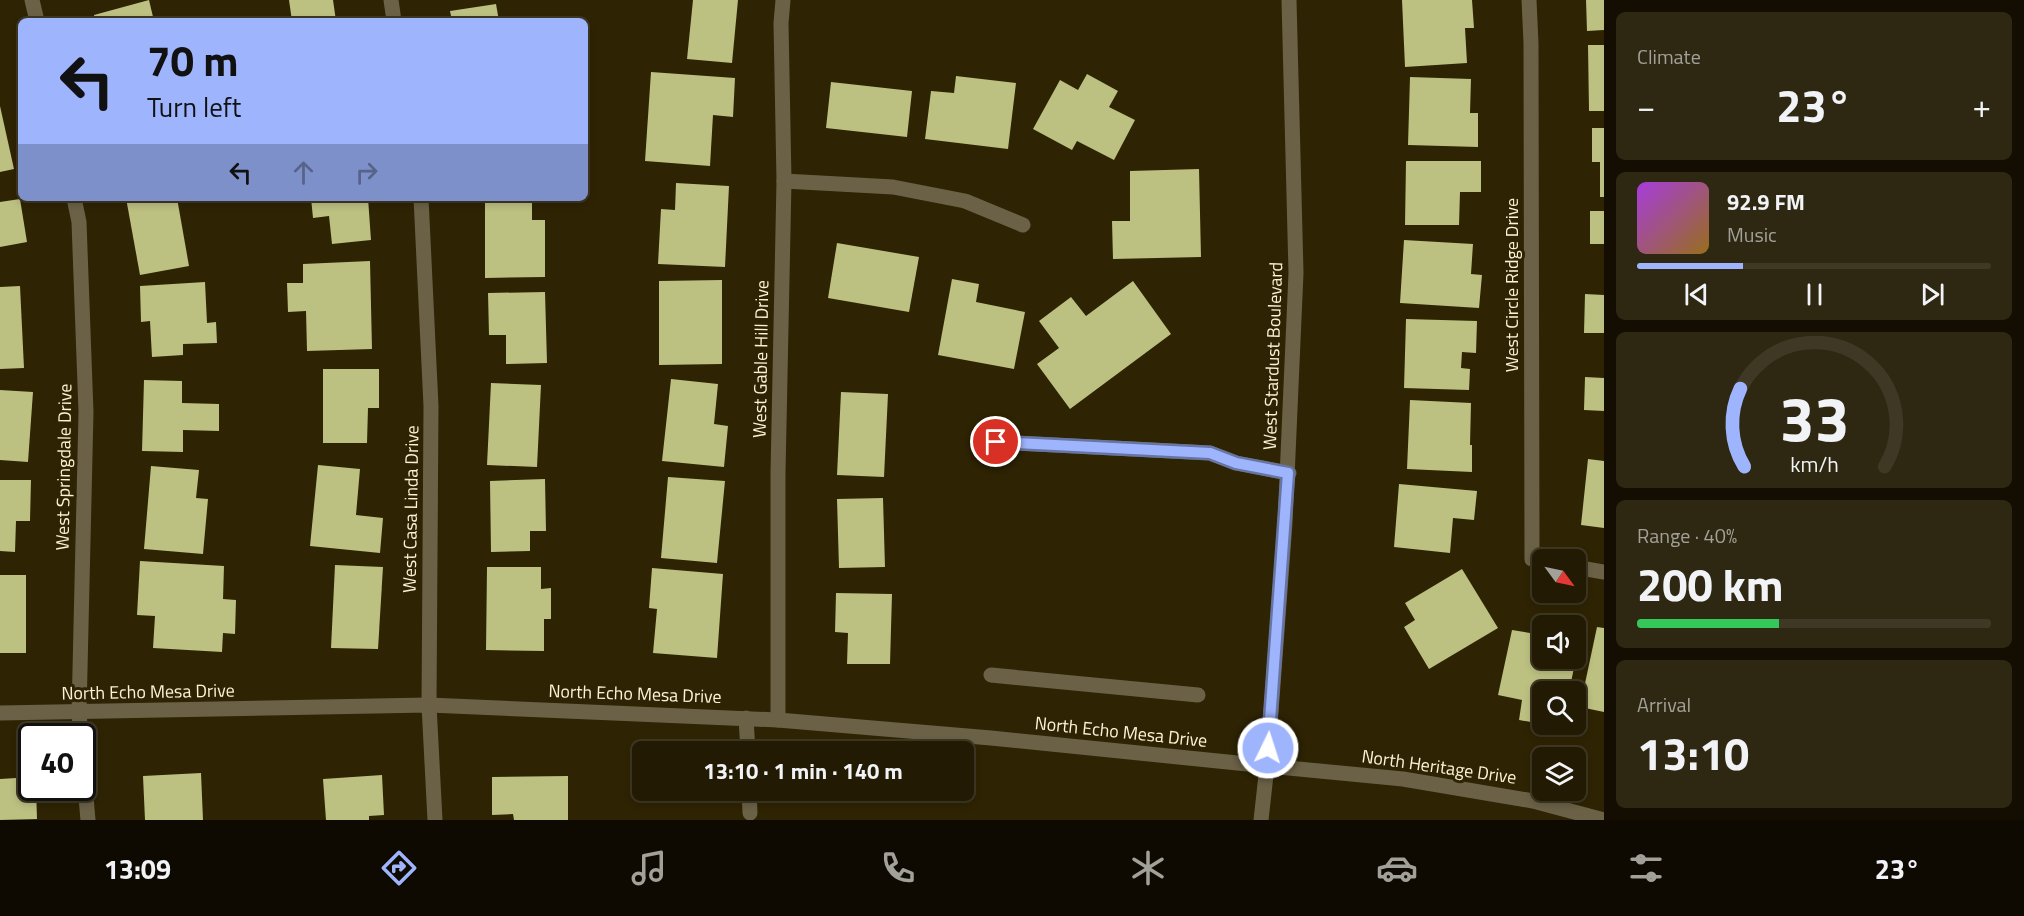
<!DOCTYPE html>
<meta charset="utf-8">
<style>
body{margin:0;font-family:"Titillium Web",sans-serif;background:#2e2711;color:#f1f3f6;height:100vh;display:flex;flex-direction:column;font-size:22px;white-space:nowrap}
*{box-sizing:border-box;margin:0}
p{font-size:20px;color:#a2a199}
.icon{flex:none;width:33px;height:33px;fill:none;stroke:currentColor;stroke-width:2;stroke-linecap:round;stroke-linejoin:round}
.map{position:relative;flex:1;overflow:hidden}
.drawer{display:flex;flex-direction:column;gap:12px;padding:12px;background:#130e01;width:420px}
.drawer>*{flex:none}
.top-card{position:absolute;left:18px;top:18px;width:570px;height:183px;border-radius:9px;box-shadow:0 3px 9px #0003,0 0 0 2px #3f3824;background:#9eb4fd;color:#111;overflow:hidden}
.needle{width:39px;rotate:123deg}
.buttons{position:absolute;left:1532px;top:549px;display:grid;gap:12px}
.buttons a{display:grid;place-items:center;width:54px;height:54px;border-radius:9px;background:#221a02;box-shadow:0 3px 9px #0003,0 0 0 2px #3f3824;font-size:30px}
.speed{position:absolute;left:18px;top:723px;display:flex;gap:12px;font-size:30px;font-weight:700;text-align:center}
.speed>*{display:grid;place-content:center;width:78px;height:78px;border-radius:50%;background:#221a02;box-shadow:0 3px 9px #0003,0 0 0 2px #3f3824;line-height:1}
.speed .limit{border:3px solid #111;border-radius:9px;background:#fff;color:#111}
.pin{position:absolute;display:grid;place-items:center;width:51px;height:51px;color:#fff;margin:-26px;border:3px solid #fff;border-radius:50%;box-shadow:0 2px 6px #0007}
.me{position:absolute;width:66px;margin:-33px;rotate:4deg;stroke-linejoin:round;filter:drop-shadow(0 0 4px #0008)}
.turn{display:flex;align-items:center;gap:21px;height:126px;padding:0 30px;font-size:27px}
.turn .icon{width:78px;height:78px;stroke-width:2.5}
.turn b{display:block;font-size:42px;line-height:51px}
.lanes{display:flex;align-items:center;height:57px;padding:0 30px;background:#0003;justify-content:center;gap:30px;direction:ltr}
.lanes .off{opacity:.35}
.big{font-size:45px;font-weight:700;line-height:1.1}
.drawer .tile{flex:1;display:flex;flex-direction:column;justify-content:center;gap:9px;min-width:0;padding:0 21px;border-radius:9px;background:#2e2711}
.drawer .dial{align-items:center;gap:0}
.dial svg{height:156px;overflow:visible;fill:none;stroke:#3f3824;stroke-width:7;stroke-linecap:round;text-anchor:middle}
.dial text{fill:#f1f3f6;stroke:none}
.song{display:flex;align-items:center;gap:18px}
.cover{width:72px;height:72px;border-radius:9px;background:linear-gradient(135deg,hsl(280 70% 55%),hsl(40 70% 35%))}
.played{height:6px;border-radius:3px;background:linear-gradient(90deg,#9eb4fd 30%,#3f3824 30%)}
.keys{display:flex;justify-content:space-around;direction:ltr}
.heat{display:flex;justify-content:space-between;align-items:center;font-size:33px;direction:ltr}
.charge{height:9px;border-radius:4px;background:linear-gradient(90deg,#34c759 40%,#3f3824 0)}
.trip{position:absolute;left:632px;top:741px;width:342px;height:60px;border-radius:9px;background:#221a02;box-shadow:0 3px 9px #0003,0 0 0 2px #3f3824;font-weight:700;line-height:60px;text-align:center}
.menu{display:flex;height:96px;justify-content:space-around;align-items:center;background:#0e0a01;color:#a2a199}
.menu .icon{width:42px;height:42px}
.menu .current{color:#9eb4fd}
.menu b{font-size:27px;color:#f1f3f6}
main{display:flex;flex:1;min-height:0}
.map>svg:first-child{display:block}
</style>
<main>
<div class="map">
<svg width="1604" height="820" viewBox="0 0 1604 820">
<rect width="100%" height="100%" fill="#2e2303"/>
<g fill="#bcc081">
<path d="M149,0L154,21H95L94,15Z"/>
<path d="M289,0H333L336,21H292Z"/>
<path d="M693,0H738L732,63L687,59Z"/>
<path d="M1402,0H1472L1474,28H1465L1467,63L1405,67Z"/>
<path d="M1586,0H1604V30L1587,31Z"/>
<path d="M496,4L499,21H452L450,11Z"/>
<path d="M1588,45H1604V111H1589Z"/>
<path d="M651,72L735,78L733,117L713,115L710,166L645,161Z"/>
<path d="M1087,74L1118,91L1109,107L1135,120L1114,160L1077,141L1072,150L1033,129L1060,80L1078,90Z"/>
<path d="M956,76L1016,83L1008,149L925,139L931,91L954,93Z"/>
<path d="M1410,77L1471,79L1470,113H1478V147L1408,145Z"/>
<path d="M831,82L912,91L907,137L826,128Z"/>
<path d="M0,106L14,169L0,172Z"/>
<path d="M1592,128H1604V197H1600V162H1592Z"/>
<path d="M1406,161H1481V192H1460L1459,225H1405Z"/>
<path d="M1199,169L1201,257L1113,259L1112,221H1130V171Z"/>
<path d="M676,183L729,186L725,267L658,264L661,209L675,210Z"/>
<path d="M126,198H177L189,266L140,275Z"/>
<path d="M311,198H368L371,240L332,244L329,216L313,218Z"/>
<path d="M485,198H532V220H545V277L485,278Z"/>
<path d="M20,199L27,242L0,247V202Z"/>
<rect x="1590" y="211" width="14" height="33"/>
<path d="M1404,240L1473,244L1471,274L1482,275L1479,308L1400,303Z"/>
<path d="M837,243L919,257L909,312L828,298Z"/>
<path d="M370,261L372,349L307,351L306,311L288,312L287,283H303V264Z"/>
<path d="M952,279L979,284L976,302L1025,312L1014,369L938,355Z"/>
<path d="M722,280V364L659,365V281Z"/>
<path d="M1133,281L1171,334L1070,409L1037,364L1059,348L1039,321L1071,297L1086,316Z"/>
<path d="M205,282L207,323L216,322L217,343L183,344V355L152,357L150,321L141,322L140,286Z"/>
<path d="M20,286L24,368L0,369V287Z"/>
<path d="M545,292L547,363L506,364V335H489L488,293Z"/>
<path d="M1585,294L1604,295V333H1584Z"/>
<path d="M1406,319L1477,321L1476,353L1462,352L1461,368L1470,369L1469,390L1404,388Z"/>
<path d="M323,369H379V408H368L367,443H323Z"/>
<path d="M1585,377L1604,378V411L1584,410Z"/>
<path d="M671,379L718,384L714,424L728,426L724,467L662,461Z"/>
<path d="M144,380L182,381V403L219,404V431L183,430V452L142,451Z"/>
<path d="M491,383L541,385L537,467L487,465Z"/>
<path d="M0,390L33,392L28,462L0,460Z"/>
<path d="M841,392L888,394L884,477L837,475Z"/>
<path d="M1410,400L1471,403L1470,445H1472V472L1407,469Z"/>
<path d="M1588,459L1604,461V528L1581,525Z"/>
<path d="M318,465L360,469L356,515L383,518L380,553L310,546Z"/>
<path d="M151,466L199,470L196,498L208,499L203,554L144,549Z"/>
<path d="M668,477L725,481L717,563L661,558Z"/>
<path d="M545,479L546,531H530V551L491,552L490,481Z"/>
<path d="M0,480H31L30,521H16L15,552L0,551Z"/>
<path d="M1399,484L1477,491L1474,520L1453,518L1450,553L1394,547Z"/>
<path d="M883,498L885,567L839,568L837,499Z"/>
<path d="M140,561L224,566L223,599L236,600L235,634L223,633L222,652L153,648L155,616L137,615Z"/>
<path d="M335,565L383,567L378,649L331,648Z"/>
<path d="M487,567H541V589L551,588V619H544V651L486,650Z"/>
<path d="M652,568L723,574L717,658L653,653L657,609L649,608Z"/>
<path d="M1462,569L1498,628L1429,669L1404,627L1415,620L1405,603Z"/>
<rect x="0" y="575" width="26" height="78"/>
<path d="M836,593L892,594L890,664H847L848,633L835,632Z"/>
<path d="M1597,627L1604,628V712L1580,707Z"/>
<path d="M1512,630L1542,635V658H1576L1569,692H1542V724L1519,720L1522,700L1498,695Z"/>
<path d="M1575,642L1579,643L1576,658L1575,657Z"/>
<path d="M201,773L203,820H145L143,776Z"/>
<path d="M382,775L384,815L369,816V820H326L323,779Z"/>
<path d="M568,776V820H514L513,814L492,815V777Z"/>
<path d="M32,777V788H36L37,819L0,820V779Z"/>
</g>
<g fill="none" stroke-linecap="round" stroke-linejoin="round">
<g stroke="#6b6147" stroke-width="15">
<path d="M996,442L1210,453L1236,463L1289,473"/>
<path d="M991,675L1198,695"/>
<path d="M746,718L748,752"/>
<path d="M749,790L750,813"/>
</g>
<g stroke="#6b6147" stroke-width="15">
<path d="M32,0L37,21"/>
<path d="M391,0L394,21"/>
<path d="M1529,0L1531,43L1532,559L1542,561"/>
<path d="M784,181L893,187L965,201L1023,225"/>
<path d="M74,198L79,222L86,412L79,713L81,736"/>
<path d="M421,198L431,406L429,705L435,820"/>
<path d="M1575,567L1604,572"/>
<path d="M778,720V473L784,181L781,23L783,0"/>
<path d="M82,752L88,820"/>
<path d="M1267,766L1403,779L1533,801L1604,820"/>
</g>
<g stroke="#6b6147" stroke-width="15">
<path d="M0,713L429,705L778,720L991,738L1267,766"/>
<path d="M1261,820L1267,766L1285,523L1296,273L1289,0"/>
</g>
</g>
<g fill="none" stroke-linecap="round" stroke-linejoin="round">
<defs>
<path id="route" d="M996,442L1210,453L1236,463L1288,473L1268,748"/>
</defs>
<use href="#route" stroke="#6775a4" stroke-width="15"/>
<use href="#route" stroke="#9eb4fd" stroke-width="10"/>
</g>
<g text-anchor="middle" stroke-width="6" stroke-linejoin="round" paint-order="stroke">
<g font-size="18" fill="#fdf2d4" stroke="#2e2303">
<text transform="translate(1512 285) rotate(-90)" y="6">West Circle Ridge Drive</text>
<text transform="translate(1273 356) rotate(-88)" y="6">West Stardust Boulevard</text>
<text transform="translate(761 359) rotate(-89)" y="6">West Gable Hill Drive</text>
<text transform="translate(64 467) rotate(-89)" y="6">West Springdale Drive</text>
<text transform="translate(411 509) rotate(-89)" y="6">West Casa Linda Drive</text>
<text transform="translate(148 692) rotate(-1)" y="6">North Echo Mesa Drive</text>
<text transform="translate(635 694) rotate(2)" y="6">North Echo Mesa Drive</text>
<text transform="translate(1121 732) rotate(6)" y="6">North Echo Mesa Drive</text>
<text transform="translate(1439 767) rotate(8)" y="6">North Heritage Drive</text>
</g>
</g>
</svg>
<div class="buttons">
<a><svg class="needle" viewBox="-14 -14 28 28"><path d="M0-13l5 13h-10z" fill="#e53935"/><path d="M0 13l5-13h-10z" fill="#a2a199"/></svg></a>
<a><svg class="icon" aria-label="sound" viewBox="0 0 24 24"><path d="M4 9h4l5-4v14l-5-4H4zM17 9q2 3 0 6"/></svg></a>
<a><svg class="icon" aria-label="search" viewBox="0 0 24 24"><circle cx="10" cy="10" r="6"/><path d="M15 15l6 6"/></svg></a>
<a><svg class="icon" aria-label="layers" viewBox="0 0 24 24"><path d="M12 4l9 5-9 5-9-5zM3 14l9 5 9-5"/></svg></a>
</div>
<div class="speed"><div class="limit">40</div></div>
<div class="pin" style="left:996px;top:442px;background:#d93025"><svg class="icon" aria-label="arrive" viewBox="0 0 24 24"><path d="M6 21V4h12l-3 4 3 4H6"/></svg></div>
<svg class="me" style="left:1268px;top:748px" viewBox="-20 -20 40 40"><circle r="17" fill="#9eb4fd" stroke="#fff" stroke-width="3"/><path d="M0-11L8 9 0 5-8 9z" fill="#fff"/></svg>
<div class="trip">13:10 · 1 min · 140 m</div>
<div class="top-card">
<div class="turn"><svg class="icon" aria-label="left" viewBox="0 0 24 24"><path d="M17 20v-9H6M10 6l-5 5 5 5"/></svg><div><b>70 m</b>Turn left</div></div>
<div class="lanes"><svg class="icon" aria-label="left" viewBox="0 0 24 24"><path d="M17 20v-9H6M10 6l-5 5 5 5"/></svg><svg class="icon off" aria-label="ahead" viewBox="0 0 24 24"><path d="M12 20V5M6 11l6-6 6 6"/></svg><svg class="icon off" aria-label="right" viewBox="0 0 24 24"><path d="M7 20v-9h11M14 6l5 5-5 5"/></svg></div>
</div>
</div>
<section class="drawer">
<div class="tile"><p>Climate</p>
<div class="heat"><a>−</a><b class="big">23°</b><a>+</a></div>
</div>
<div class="tile">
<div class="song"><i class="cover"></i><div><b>92.9 FM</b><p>Music</p></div></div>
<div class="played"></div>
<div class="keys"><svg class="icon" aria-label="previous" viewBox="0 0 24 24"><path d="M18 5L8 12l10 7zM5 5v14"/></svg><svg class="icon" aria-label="pause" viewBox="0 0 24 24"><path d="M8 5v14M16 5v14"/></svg><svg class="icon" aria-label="next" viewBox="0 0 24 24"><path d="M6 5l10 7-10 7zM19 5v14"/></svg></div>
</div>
<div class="tile dial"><svg viewBox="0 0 100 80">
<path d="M14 69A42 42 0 1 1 86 69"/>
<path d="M14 69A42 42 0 0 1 12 29" stroke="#9eb4fd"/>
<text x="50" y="56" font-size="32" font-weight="700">33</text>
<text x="50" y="72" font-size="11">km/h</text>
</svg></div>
<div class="tile"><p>Range · 40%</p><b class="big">200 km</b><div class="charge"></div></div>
<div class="tile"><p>Arrival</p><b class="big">13:10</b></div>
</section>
</main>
<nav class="menu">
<b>13:09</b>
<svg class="icon current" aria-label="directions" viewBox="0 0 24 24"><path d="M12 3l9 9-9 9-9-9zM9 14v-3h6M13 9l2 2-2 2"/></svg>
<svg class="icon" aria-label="music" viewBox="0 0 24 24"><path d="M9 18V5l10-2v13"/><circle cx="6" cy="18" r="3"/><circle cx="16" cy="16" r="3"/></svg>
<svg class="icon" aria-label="phone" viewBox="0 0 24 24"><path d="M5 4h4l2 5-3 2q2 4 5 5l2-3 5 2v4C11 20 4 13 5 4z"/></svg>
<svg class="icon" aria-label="climate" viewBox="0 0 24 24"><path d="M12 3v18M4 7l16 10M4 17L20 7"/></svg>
<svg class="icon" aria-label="car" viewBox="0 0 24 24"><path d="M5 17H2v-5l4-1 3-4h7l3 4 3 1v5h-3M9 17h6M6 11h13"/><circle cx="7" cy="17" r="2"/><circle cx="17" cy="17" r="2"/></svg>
<svg class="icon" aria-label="filters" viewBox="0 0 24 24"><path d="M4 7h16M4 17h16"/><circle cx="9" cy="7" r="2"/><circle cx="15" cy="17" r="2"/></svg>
<b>23°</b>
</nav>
